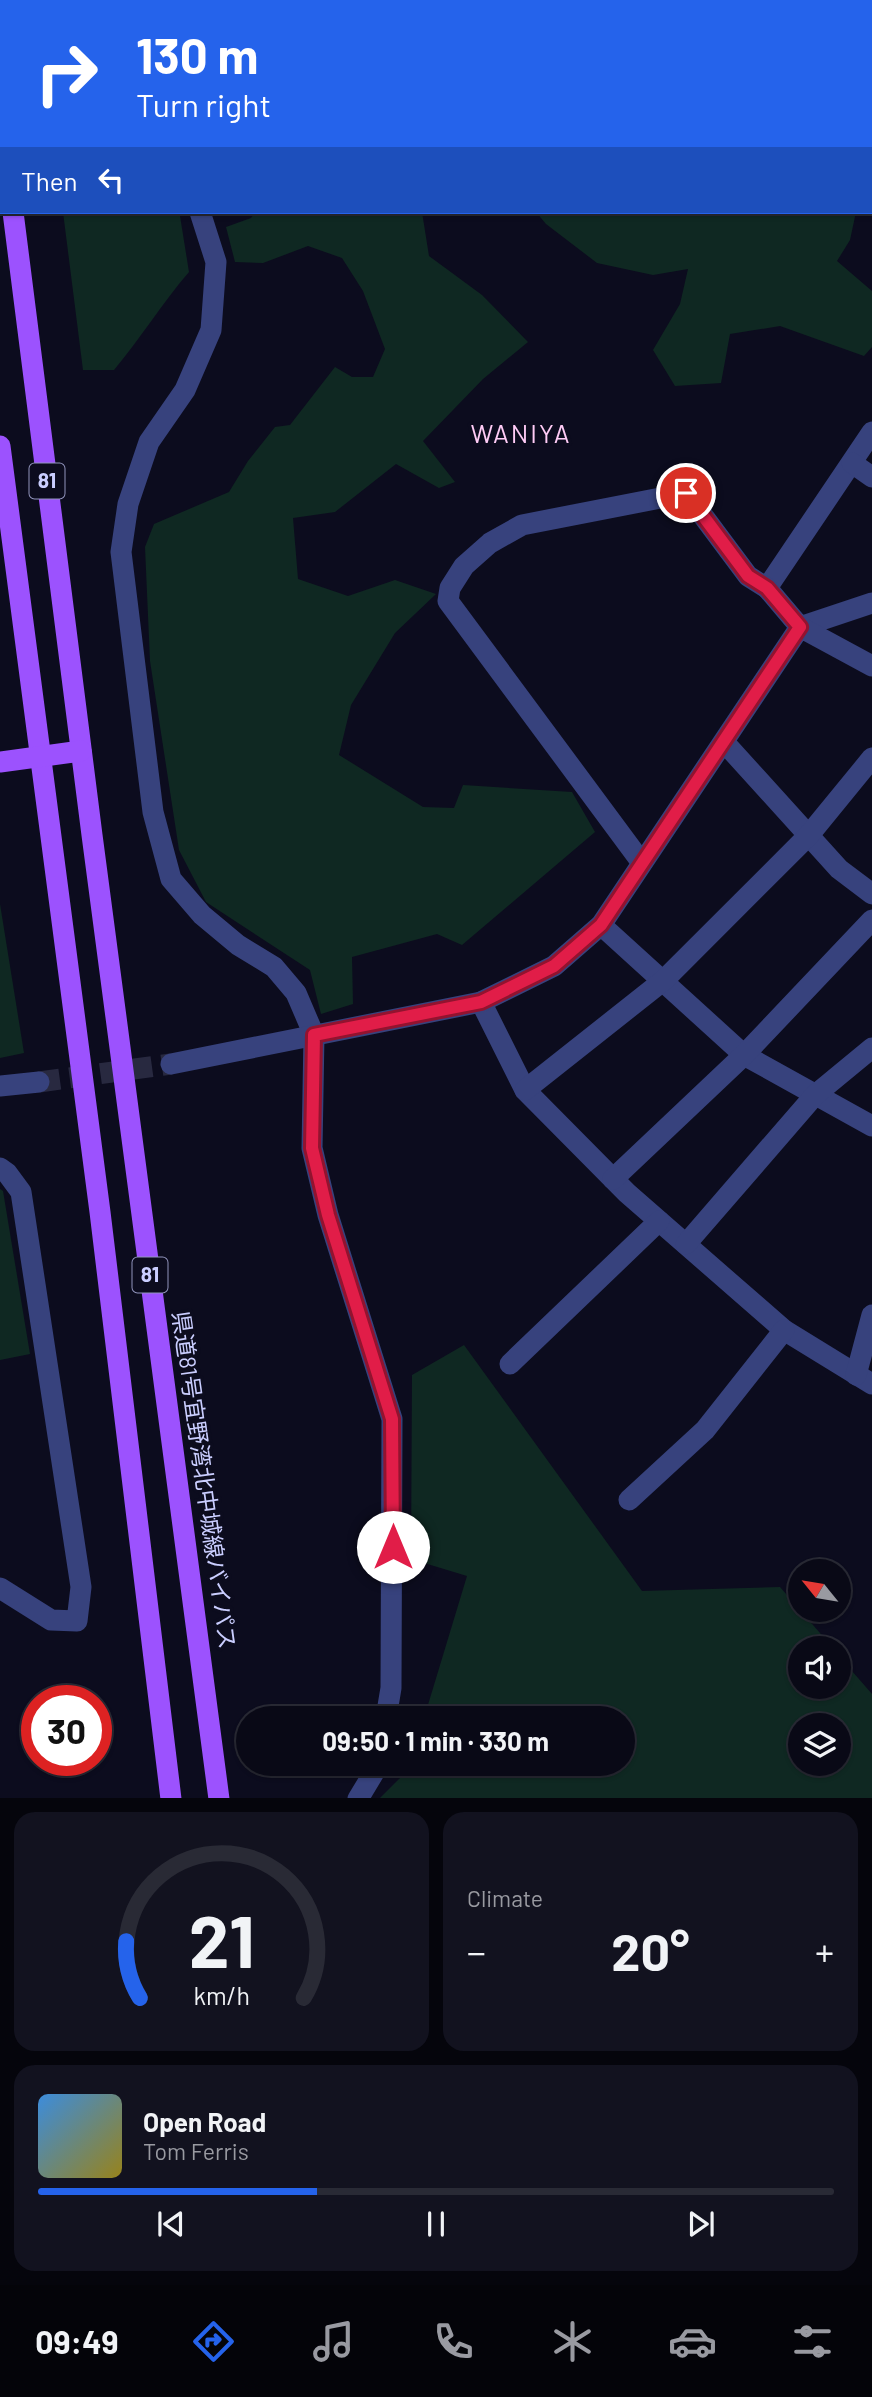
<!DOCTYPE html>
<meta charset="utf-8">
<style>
body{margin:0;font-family:Barlow,"Noto Sans JP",sans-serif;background:#12121f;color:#f1f3f6;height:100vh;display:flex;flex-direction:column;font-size:26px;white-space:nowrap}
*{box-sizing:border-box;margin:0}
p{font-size:23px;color:#999aa1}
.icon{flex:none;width:38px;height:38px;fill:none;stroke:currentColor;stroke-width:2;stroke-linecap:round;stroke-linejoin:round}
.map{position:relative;height:1798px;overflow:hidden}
.side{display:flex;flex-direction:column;gap:14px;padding:14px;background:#05050c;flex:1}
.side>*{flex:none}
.top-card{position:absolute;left:0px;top:0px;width:873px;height:214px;box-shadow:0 2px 5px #0004,0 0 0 2px #292a35;background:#2563eb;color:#fff;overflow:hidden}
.needle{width:46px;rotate:300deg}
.fabs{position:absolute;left:788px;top:1559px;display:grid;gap:14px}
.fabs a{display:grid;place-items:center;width:63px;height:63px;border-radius:50%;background:#090916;box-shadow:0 2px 5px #0004,0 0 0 2px #292a35;font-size:35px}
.speed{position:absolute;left:21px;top:1685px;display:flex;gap:14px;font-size:35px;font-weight:700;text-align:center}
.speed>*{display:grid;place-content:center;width:91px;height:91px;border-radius:50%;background:#090916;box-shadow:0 2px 5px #0004,0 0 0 2px #292a35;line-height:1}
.speed .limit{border:10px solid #d22;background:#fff;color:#111}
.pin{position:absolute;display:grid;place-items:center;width:60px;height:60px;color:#fff;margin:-30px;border:4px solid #fff;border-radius:50%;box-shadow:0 2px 7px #0007}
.me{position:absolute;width:77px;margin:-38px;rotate:0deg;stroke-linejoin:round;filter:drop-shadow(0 0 5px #0008)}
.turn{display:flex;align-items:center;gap:24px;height:147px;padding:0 21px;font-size:32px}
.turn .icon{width:91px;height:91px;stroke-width:2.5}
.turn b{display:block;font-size:49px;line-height:60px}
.then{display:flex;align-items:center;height:66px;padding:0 21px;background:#0003;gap:14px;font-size:26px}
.big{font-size:52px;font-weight:700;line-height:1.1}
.side .tile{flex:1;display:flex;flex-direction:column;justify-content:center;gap:10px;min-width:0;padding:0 24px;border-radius:21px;background:#12121f}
.side .dial{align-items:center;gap:0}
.dial svg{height:182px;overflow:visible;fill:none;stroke:#292a35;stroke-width:7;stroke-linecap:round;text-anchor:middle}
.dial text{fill:#f1f3f6;stroke:none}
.song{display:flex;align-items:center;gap:21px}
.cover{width:84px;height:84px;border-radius:10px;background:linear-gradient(135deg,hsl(210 70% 55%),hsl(50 70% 35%))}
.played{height:7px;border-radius:4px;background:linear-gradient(90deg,#2563eb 35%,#292a35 35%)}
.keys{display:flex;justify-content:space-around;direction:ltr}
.heat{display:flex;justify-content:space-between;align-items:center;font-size:38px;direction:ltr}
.side .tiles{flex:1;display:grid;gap:14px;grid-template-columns:1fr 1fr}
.tile:last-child{grid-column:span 2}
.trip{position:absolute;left:236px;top:1706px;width:399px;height:70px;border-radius:35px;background:#090916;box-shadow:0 2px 5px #0004,0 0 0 2px #292a35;font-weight:700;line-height:70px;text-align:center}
.dock{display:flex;height:112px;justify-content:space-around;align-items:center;background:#040409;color:#999aa1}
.dock .icon{width:49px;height:49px}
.dock .on{color:#2563eb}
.dock b{font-size:32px;color:#f1f3f6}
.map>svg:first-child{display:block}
</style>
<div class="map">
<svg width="872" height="1799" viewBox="0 0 872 1799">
<rect width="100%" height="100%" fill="#0c0c1e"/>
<g fill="#0f2822" fill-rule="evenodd">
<path d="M63,212H178L180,216L189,272C162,303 141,338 114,370H83Z"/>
<path d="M255,212H422L429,256L482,295L528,342L483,379L423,441L455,482L439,488L396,464L335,512L293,518L298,579L348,596L395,580L436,594L395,633L351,705L339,755L423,807L454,808L463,785L572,792L595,832L462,945L437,934L352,957L353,1004L321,1014L310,970L206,902L179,850L150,661L145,547L154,524L229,492L248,461L275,427L290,425L335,367L352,377H373L385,349L363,291L342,258L308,246L263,263L235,262L226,227L251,218Z"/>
<path d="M536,212H856L850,240L837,261L872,291V347L864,356L780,326L730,334L721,383L675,386L653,350L680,304L688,269L653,275L597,263L546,224Z"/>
<path d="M0,904L24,1053L0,1058Z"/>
<path d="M0,1189L3,1191L30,1354L0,1360Z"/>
<path d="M464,1345L642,1591L780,1587L833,1648H800V1687H838V1655L872,1694V1798H380L408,1770L410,1764H623V1718H424L467,1576L411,1559L412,1375ZM800,1726H838V1764H800Z"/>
</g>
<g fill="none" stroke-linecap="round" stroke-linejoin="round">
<path stroke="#282940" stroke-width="21" stroke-dasharray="21 10" stroke-linecap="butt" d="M39,1082L171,1064"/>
<g stroke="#37427d" stroke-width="21">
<path d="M108,0L109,2"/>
<path d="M200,212L216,262L211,330L185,390L149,442L128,504L121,552L153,812L171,879L202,915L238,945L274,967L296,993L314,1035L312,1148L328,1215L392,1419L391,1688L386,1718"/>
<path d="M872,432L767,588L800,627L872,603"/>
<path d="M852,463L872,477"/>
<path d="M724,742L839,869L872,894"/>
<path d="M642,863L448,601L450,588L464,566L490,543L522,525L686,493L748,576L767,588"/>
<path d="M601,925L744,1055L872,1126"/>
<path d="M481,1002L525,1090L627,1193L784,1330L872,1384"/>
<path d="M171,1064L481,1002L554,966L601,925L800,627L872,666"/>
<path d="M0,1086L39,1082"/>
<path d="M525,1090L664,980L809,835L872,758"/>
<path d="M0,1168L7,1173L21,1192L81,1587L77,1621L51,1620L0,1588"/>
<path d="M613,1179L744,1055L872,920"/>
<path d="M686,1244L815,1095L872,1048"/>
<path d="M510,1364L659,1221"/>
<path d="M856,1375L872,1315"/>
<path d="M629,1500L705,1430L784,1330"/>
<path d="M358,1799L379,1764"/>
</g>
<g stroke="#9c52fe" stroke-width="21">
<path d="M0,111L2,124"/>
<path d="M13,212L92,835L219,1799"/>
<path d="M0,446L100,1212L171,1799"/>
<path d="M0,762L81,751"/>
</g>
</g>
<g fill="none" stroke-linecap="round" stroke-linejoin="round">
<defs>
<path id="route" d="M393,1547L392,1419L328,1215L312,1148L314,1035L481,1002L554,966L601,925L800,627L767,588L748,576L686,493"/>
</defs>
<use href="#route" stroke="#92132f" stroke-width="18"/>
<use href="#route" stroke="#e11d48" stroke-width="12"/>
</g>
<g text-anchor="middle" stroke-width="7" stroke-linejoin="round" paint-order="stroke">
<g fill="#0c0c1e" stroke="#9194bc" stroke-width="2">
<rect x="29.5" y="463.5" width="35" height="35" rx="5"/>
<rect x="132.5" y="1257.5" width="35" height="35" rx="5"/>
</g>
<g font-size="21" font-weight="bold" fill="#caceff">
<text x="47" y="488">81</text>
<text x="150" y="1282">81</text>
</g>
<g font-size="23" fill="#caceff" stroke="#0c0c1e">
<text transform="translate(204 1480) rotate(82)" y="8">県道81号宜野湾北中城線バイパス</text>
</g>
<g font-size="26" letter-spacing="2" fill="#ffccf6" stroke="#0c0c1e">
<text x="521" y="443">WANIYA</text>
</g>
</g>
</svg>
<div class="fabs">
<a><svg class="needle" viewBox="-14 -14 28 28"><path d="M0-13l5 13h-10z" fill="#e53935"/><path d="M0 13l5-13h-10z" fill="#999aa1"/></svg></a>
<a><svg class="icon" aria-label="sound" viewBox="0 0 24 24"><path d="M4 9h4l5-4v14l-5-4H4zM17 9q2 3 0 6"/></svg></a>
<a><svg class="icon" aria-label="layers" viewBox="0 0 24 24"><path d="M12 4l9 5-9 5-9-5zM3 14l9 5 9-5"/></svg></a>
</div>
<div class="speed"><div class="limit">30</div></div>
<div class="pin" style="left:686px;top:493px;background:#d93025"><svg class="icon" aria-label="arrive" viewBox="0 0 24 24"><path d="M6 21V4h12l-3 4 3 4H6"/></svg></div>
<svg class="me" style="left:393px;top:1547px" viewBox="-20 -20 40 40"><circle r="19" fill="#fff"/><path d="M0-13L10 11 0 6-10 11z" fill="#e11d48"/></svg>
<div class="trip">09:50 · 1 min · 330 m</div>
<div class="top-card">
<div class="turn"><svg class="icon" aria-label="right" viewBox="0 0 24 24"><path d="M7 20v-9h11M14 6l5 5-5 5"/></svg><div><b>130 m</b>Turn right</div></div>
<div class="then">Then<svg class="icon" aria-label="left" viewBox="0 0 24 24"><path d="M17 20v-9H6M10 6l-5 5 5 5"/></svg></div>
</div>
</div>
<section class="side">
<div class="tiles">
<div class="tile dial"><svg viewBox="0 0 100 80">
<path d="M14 69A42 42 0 1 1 86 69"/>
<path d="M14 69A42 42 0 0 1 8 44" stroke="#2563eb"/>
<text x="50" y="56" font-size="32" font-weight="700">21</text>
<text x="50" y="72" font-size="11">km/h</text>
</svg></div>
<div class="tile"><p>Climate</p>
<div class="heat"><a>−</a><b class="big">20°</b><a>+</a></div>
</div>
<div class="tile">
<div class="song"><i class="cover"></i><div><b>Open Road</b><p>Tom Ferris</p></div></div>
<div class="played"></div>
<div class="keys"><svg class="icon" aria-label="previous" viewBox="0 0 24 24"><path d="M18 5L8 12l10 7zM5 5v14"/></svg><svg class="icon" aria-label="pause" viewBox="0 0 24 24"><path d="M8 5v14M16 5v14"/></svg><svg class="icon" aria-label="next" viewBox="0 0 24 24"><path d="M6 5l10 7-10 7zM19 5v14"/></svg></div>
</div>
</div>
</section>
<nav class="dock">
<b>09:49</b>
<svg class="icon on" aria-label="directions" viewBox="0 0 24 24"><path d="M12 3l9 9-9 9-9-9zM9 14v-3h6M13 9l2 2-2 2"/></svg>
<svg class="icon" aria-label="music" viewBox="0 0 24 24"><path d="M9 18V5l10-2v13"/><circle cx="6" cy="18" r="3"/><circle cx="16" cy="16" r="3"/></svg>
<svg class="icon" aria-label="phone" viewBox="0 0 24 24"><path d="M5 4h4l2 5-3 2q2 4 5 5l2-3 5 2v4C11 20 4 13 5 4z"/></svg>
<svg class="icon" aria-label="climate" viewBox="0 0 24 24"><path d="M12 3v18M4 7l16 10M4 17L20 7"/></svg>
<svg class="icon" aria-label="car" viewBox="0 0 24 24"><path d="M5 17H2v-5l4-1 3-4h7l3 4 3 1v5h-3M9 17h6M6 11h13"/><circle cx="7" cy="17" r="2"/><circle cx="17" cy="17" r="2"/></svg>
<svg class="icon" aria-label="filters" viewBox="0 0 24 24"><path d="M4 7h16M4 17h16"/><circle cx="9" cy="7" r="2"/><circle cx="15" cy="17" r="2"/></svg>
</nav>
